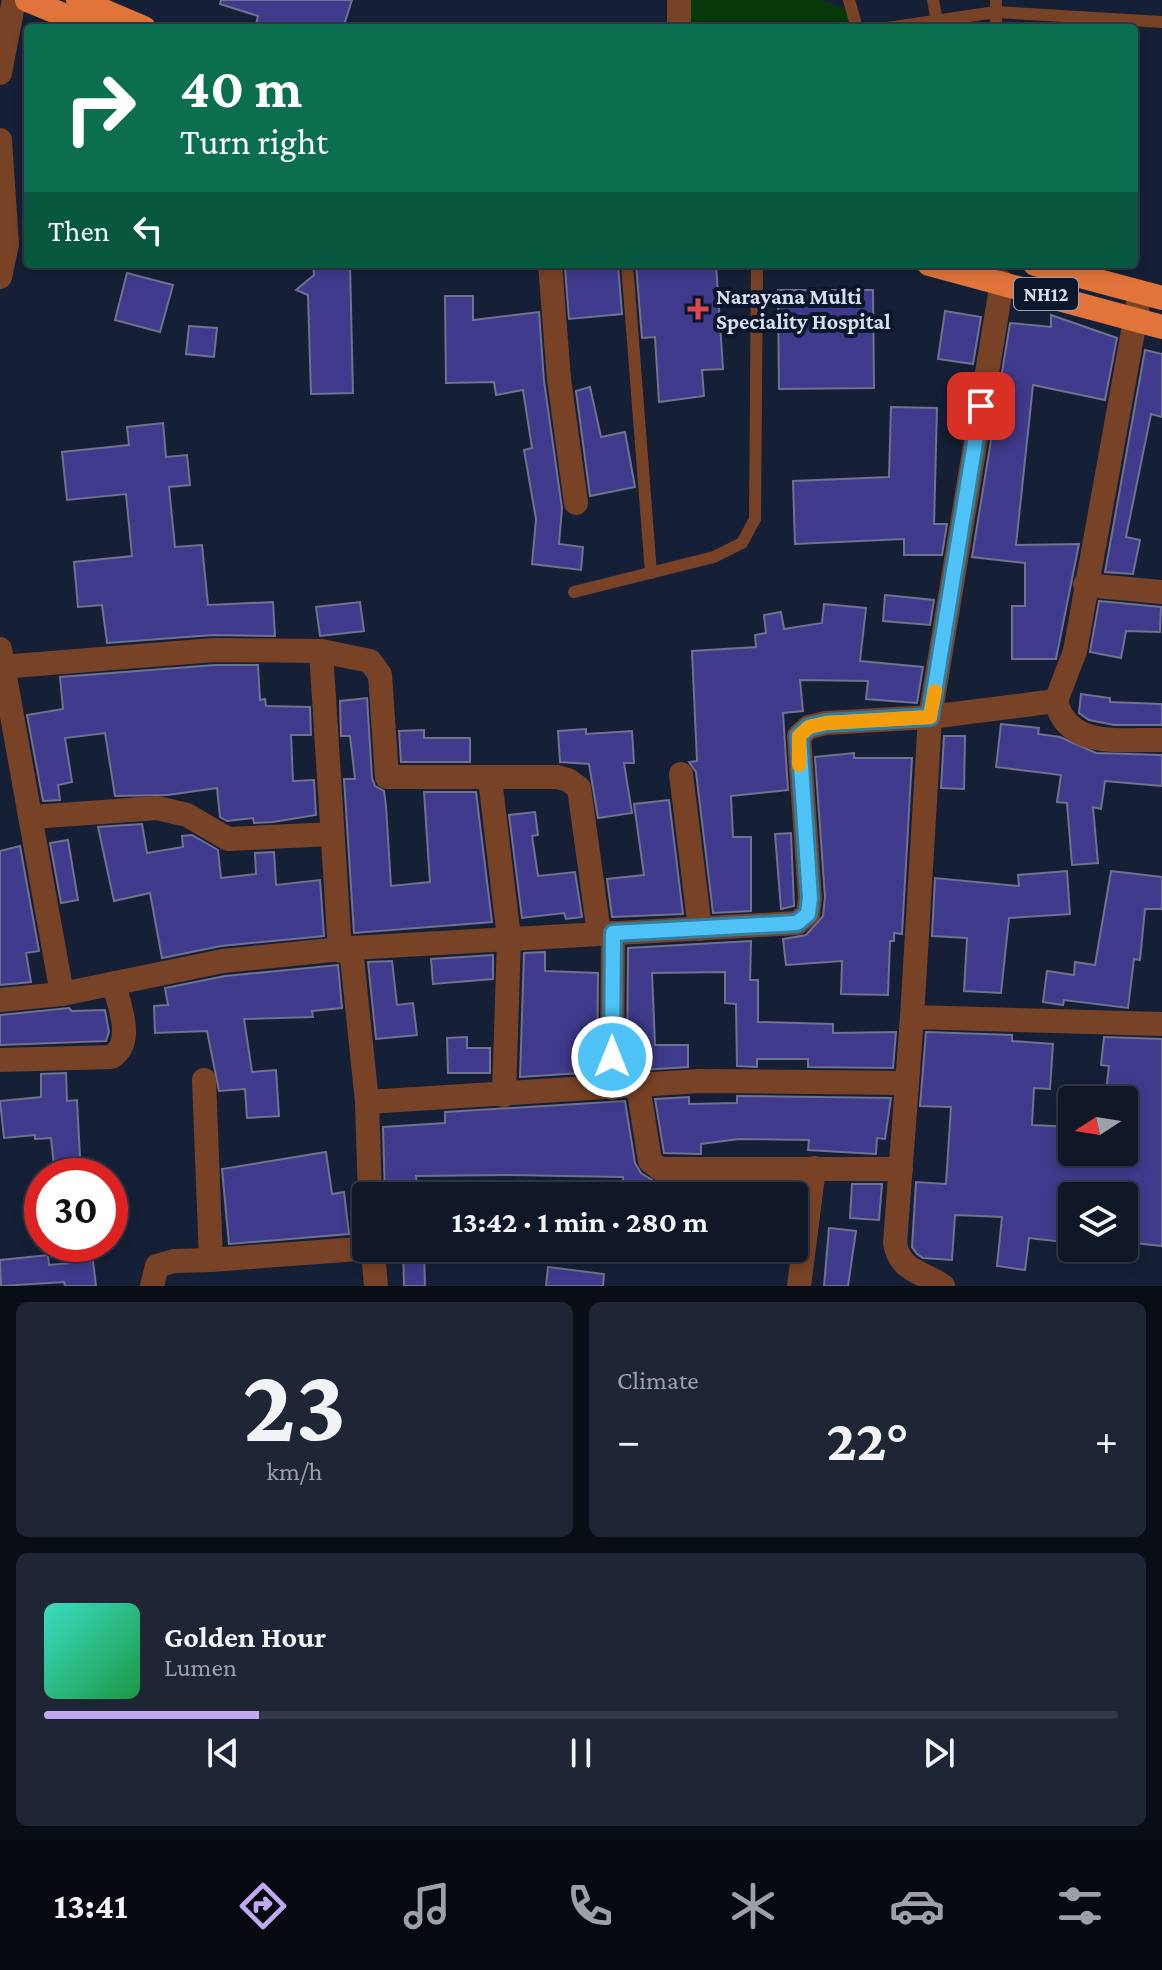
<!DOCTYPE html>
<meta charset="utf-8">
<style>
body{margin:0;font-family:"Crimson Pro",serif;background:#1e2534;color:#f1f3f6;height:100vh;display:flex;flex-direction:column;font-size:30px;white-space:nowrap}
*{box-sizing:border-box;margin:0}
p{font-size:26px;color:#9ca0a8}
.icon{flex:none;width:44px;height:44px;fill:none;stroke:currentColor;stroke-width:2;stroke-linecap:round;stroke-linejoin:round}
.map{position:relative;height:1286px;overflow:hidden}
.side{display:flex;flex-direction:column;gap:16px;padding:16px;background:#090d16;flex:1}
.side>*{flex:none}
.top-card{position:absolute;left:24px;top:24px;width:1114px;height:244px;border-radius:8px;box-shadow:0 4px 12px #0003,0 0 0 2px #303745;background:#0b6e4f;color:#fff;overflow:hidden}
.needle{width:52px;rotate:258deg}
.buttons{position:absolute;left:1058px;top:1086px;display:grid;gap:16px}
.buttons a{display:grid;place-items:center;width:80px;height:80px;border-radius:8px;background:#101828;box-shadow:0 4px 12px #0003,0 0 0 2px #303745;font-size:40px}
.speed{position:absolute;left:24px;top:1158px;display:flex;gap:16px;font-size:40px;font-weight:700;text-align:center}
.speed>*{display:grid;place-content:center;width:104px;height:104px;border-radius:50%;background:#101828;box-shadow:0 4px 12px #0003,0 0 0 2px #303745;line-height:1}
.speed .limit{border:12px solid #d22;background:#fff;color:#111}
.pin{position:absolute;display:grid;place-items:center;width:68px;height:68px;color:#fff;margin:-34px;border-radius:16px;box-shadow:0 4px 12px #0006}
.me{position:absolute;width:88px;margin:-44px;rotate:0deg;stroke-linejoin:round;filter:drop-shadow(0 0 6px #0008)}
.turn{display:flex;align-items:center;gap:28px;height:168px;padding:0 24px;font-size:36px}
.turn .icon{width:104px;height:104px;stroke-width:2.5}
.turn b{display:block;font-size:56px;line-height:68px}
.then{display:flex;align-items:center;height:76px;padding:0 24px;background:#0003;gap:16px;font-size:30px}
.big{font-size:60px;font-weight:700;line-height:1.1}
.side .tile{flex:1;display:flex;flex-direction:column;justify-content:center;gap:12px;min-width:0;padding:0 28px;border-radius:12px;background:#1e2534}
.side .dial{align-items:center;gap:0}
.dial b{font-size:104px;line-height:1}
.song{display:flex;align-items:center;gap:24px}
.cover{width:96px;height:96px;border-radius:12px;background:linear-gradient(135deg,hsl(170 70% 55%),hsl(140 70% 35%))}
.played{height:8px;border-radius:4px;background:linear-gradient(90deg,#c1a8f3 20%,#303745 20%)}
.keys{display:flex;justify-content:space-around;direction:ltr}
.heat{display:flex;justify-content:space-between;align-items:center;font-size:44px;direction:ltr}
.side .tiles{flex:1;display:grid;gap:16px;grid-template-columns:1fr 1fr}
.tile:last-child{grid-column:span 2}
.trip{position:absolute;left:352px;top:1182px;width:456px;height:80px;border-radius:8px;background:#101828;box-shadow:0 4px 12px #0003,0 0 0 2px #303745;font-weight:700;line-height:80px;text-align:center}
.dock{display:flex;height:128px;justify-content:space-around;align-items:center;background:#060a10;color:#9ca0a8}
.dock .icon{width:56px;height:56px}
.dock .selected{color:#c1a8f3}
.dock b{font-size:36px;color:#f1f3f6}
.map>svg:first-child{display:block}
</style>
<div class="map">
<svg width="1162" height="1286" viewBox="0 0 1162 1286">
<rect width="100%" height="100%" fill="#152036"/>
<path fill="#06380a" d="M687,0H822L849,11V28H688Z"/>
<g fill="#3f3a8b" stroke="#6f718e" stroke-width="2">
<path d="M221,0H352L343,28H266L256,24L258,16L220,4Z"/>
<path d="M313,264H350L353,393L311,394L308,295L296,290L314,275Z"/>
<path d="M612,264H618L622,314L569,319L565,268Z"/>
<path d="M636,264H716L723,369L702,370L704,396L659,402L655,337L642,338Z"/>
<path d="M127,273L173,285L160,332L115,320Z"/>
<path d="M778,290H873L874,388L779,389Z"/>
<path d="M445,296H473V320L539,312L544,381L562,508L559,544L583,547L581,570L532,564L536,519L524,450L532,448L523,390L496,395L494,382L446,383Z"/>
<path d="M945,311L981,317L973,364L938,359Z"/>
<path d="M1051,315L1117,338L1105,400L1033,385L1016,545L1079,544L1056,659H1012V606H1025V563L972,557L1010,323L1051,327Z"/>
<path d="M189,326L217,328L214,357L186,354Z"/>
<path d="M1145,350L1162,354V417L1151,414L1126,537L1140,540L1133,574L1105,572Z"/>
<path d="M590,387L601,437L625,432L635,487L590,496L576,391Z"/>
<path d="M891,407L937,408L934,524H947L942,555H904V539L795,544L793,481L889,477Z"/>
<path d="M163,423L166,457L187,455L190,485L169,487L175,547L202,545L208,605L273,602L275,636L213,635L107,643L102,605L78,607L74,562L132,556L126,494L67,500L62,452L129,445L127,427Z"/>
<path d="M885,595L934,600L930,625L883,621Z"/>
<path d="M1099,601L1161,607L1160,632L1126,631L1121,658L1090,652Z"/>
<path d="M360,602L364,631L320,636L316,607Z"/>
<path d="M824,604L866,608L860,661L923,667L917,703L866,699L868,681L800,680L803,711L783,713L788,790L731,796L733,837H751V911L713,913L696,772L689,762L697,761L692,651L756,647L755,635L766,633L764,615L781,612L784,629L822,623Z"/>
<path d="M215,665H258L260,700L265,699L266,706L310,707L311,735H291L293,781L314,780L316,815L273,822L254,823L253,818L227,821L220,817L217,788L168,795L115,796L105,733L65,738L72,782L58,785L60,800L43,801L27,715L63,709L60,677Z"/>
<path d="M1081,694L1110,698V702L1162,704V725H1114L1089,720L1079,713Z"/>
<path d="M367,698L372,778L375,786L384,791L386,806L391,886L430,882L424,792H476L492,922L354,933L344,779H355L350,736H341L340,701Z"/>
<path d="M1001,724L1039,728L1038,734L1060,737L1096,753L1162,755V786L1105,781L1101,809L1093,807L1098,863L1072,865L1067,803L1057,802L1061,775L996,767Z"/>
<path d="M586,729V734L632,731L634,763H624L632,813L598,818L589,764L560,762L558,731Z"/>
<path d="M424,730V738H470V762H401L399,731Z"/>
<path d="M944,736H965L964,789L941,788Z"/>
<path d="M854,753V758H912L902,934L894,933V941H890L888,995L841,994L842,961L786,965L783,939L806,935L823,916L825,897L815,757Z"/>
<path d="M669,800L683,914L612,917L607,879L644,875L634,804Z"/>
<path d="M535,812L538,835L532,836L538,876L575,872L582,917L566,919L564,913L522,918L509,815Z"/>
<path d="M142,824L147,853L183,847L182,836L192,835L218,850L221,878L256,874L255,853L274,852L276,885L320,880L324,936L221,946L162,958L150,893L114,901L98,827Z"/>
<path d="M791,833L794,906L781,909L775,834Z"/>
<path d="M68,840L78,900L61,903L50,843Z"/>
<path d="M20,846L39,951L26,953L31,982L0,985V851Z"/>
<path d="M1067,871L1070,914L1009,918L1001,993L964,991L967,938L932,936L935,878L1019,886L1018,875Z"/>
<path d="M1111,871L1162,877V909H1145L1140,960L1134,959L1128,1008L1064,1000L1063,1005L1043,1002L1047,971L1074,975L1075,962L1095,965Z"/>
<path d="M751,941L750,980H758V1022L833,1024V1033L896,1032L893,1068L808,1067V1059H757V1067L737,1066L736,1004L725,1003V972L652,973L655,1045H688V1067L627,1071L628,948Z"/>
<path d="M545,952V971L598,973L597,1072L520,1077L524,953Z"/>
<path d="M493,955V979L433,984L431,959Z"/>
<path d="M392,961L397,1005L413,1003L417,1035L376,1039L368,962Z"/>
<path d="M338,965L342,1008L312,1011L313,1017L244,1019L252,1072L276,1070L279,1116L247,1118L245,1089L219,1091L207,1031L155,1033L154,1006L168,1005L165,988L225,976Z"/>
<path d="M69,1008L72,1011L105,1010L109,1032L106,1041L0,1045V1015Z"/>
<path d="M926,1032L1012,1035V1041L1053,1044L1050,1089L1034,1088L1032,1125L1072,1127V1152H1124V1100H1105L1109,1066L1101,1065L1104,1037L1162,1039V1246L1124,1242V1196H1072V1243L1029,1238L1025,1270L997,1266L1002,1217L955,1215L952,1260L923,1258L917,1254L912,1247L916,1182L946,1184L951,1107L920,1106Z"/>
<path d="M467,1037V1048H490V1073H448L447,1038Z"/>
<path d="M66,1073L67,1101L77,1100L81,1176H55L51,1138L35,1139V1135L4,1138L0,1101L41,1097V1074Z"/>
<path d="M737,1096L891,1098L885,1139L877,1138L876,1154L808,1150L809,1140L739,1139L701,1144V1154L664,1153L655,1099L689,1097V1104L737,1103Z"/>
<path d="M625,1101L635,1163L641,1173L657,1183L658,1196H624L623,1177L505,1175L416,1176L418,1196H385L383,1127L445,1123V1112Z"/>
<path d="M326,1152L332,1194L344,1192L349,1234L229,1244L222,1169Z"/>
<path d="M768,1184H794L793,1196H767Z"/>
<path d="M852,1184H882L879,1220L850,1218Z"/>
<path d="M829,1228L856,1231L848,1286H824Z"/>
<path d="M403,1248H424L425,1286H404Z"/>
<path d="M48,1255L49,1265L93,1261L96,1286H65L64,1282L1,1286L0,1260Z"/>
<path d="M548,1267L604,1274L603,1286H546Z"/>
</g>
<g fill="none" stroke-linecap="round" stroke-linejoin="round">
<g stroke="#784226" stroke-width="12">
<path d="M849,0L857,28"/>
<path d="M933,0L937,21"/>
<path d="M887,28L996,12V0"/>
<path d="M996,28V12L1162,22"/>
<path d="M627,264L651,573"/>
<path d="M574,592L714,557L742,543L755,519L757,264"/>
</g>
<g stroke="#784226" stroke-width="24">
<path d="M679,0V28"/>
<path d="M0,73L14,0"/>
<path d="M0,140L7,244L0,277"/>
<path d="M550,264L559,379L576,503"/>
<path d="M1002,282L930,717L912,1017L1162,1024"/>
<path d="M1085,585L1162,592"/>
<path d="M0,649L62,994"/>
<path d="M321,651L340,951"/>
<path d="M0,667L214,650L321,651L370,661L380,675L387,777H557L568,780L579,788L599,933"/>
<path d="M1056,701C1067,749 1121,739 1162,740"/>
<path d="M681,774L700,929"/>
<path d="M490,779L509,938L504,1095"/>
<path d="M33,817L157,808L187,815L228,839L332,834"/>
<path d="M351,948L367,1102L370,1196"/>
<path d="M0,1000L62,994L223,961L351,948L797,923L808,914L810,898L799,736L809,727L826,723L930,717L1056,701L1075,651L1140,293"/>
<path d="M912,1017L895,1243C900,1272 922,1271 943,1286"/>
<path d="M0,1060L112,1057C135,1041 119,1007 114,983"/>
<path d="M204,1080L211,1260L372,1248"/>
<path d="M638,1086L650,1161L660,1169H901"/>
<path d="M612,1088L613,933"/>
<path d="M367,1102L700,1081L907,1083"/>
<path d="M373,1251L376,1286"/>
<path d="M152,1286L157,1266L174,1261L211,1260"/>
<path d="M799,1286L814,1168"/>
</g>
<g stroke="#e0743b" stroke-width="24">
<path d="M27,0L95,28"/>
<path d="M78,0L144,28"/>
<path d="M929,264L1162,327"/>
<path d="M1035,264L1162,298"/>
</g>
</g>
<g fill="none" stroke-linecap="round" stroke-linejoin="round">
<defs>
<path id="route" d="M612,1057L613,933L797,923L808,914L810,898L799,736L809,727L826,723L930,717L981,406"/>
</defs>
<use href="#route" stroke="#337fa1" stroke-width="20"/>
<use href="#route" stroke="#4fc3f7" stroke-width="14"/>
<path stroke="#f59e0b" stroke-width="14" d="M799,765V736L809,727L826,723L930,717L935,691"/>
</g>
<path fill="#e0444e" stroke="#0d172b" stroke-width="3" d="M694 297h8v8h8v8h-8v8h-8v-8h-8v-8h8z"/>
<g text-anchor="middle" stroke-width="8" stroke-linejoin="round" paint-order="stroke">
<rect fill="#0d172b" stroke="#9aa3b4" stroke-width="2" x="1014" y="278" width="64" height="32" rx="6"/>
<g font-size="20" font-weight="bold" fill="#d7dfee">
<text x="1046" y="301">NH12</text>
</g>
<g font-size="22" font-weight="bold" fill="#d7dfee" stroke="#0d172b" text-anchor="start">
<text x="716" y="304">Narayana Multi<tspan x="716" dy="25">Speciality Hospital</tspan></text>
</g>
</g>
</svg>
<div class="buttons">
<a><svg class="needle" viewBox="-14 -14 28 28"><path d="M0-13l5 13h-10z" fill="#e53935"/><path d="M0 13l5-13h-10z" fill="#9ca0a8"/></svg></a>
<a><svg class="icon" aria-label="layers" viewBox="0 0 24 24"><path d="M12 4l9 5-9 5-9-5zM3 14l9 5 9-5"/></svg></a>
</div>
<div class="speed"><div class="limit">30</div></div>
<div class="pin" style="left:981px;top:406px;background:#d93025"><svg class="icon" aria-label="arrive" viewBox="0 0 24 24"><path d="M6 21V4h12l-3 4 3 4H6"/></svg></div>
<svg class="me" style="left:612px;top:1057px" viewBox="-20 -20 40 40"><circle r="17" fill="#4fc3f7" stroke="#fff" stroke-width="3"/><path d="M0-11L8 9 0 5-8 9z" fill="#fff"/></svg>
<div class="trip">13:42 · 1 min · 280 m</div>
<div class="top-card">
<div class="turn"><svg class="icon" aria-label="right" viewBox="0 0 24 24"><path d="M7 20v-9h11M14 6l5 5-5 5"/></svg><div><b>40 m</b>Turn right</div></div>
<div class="then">Then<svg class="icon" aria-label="left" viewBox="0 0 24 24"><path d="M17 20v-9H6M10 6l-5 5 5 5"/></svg></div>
</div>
</div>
<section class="side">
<div class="tiles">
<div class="tile dial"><b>23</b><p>km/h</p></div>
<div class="tile"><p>Climate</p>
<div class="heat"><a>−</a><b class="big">22°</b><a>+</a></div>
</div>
<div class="tile">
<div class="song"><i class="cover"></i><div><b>Golden Hour</b><p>Lumen</p></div></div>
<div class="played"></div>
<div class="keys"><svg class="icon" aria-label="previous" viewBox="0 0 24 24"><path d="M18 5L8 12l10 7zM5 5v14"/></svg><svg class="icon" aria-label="pause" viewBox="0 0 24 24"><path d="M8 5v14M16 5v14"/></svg><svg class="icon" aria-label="next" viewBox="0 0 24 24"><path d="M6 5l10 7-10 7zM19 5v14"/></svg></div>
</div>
</div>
</section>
<nav class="dock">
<b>13:41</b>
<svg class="icon selected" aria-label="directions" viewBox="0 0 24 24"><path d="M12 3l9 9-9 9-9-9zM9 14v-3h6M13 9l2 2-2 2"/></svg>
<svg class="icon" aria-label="music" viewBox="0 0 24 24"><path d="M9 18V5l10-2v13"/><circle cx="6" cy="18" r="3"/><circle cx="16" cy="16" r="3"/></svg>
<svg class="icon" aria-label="phone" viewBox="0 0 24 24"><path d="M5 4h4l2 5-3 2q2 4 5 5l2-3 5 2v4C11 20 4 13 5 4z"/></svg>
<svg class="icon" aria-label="climate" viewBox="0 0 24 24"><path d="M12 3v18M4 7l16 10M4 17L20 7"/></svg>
<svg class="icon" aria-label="car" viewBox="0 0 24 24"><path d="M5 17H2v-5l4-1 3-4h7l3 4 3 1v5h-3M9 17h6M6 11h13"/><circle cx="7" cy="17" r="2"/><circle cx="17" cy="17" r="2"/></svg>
<svg class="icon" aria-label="filters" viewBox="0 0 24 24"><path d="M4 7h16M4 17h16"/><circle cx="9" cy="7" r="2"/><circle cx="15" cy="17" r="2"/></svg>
</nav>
